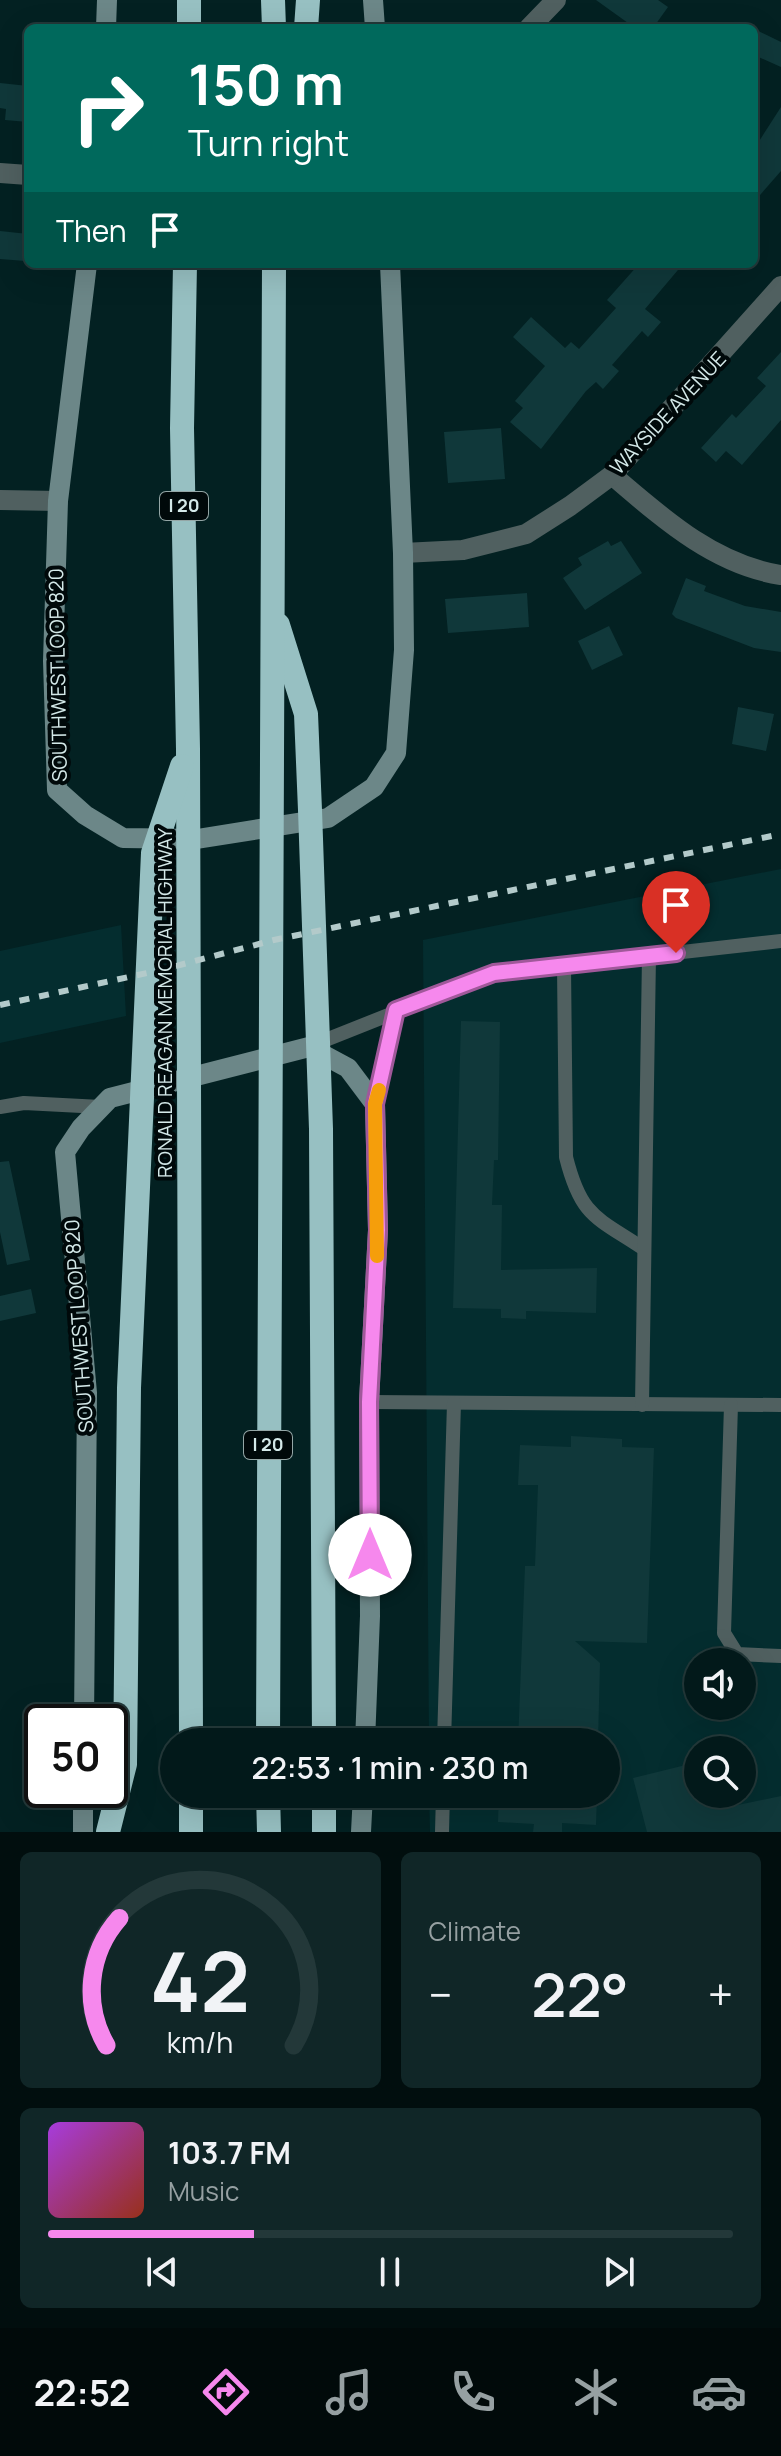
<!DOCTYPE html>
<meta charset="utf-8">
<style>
body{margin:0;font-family:Manrope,sans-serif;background:#102627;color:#f1f3f6;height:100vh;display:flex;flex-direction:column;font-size:30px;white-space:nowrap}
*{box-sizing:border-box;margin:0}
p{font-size:26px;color:#96a0a2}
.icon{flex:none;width:44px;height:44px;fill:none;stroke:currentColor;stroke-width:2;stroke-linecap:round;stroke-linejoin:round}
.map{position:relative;height:1832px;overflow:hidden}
.drawer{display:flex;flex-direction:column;gap:20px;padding:20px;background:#010e0e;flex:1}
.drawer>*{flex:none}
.top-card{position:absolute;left:24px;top:24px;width:734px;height:244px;border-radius:12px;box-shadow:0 8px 32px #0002,0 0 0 2px #233839;background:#00695c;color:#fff;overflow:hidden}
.fabs{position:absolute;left:684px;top:1648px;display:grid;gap:16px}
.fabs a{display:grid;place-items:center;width:72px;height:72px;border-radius:50%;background:#02191a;box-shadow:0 8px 32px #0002,0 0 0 2px #233839;font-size:40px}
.speed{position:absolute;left:24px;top:1704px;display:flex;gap:16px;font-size:40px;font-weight:700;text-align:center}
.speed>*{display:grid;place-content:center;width:104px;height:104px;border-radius:50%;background:#02191a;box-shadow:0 8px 32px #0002,0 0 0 2px #233839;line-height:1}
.speed .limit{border:4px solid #111;border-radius:12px;background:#fff;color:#111}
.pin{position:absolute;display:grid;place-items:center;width:68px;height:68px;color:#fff;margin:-82px -34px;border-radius:50% 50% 50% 0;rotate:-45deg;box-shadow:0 0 8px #0007}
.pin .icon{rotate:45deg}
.me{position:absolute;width:88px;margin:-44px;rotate:0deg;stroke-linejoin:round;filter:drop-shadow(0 0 6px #0008)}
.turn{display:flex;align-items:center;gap:28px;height:168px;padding:0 32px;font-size:36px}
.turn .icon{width:104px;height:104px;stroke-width:2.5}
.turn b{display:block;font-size:56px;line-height:68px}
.then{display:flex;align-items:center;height:76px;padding:0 32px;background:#0003;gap:16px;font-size:30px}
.big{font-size:60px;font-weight:600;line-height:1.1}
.drawer .widget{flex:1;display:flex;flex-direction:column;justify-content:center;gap:12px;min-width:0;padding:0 28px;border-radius:12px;background:#102627}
.drawer .dial{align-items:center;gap:0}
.dial svg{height:208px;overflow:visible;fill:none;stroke:#233839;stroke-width:7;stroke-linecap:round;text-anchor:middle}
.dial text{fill:#f1f3f6;stroke:none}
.song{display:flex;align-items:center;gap:24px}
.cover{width:96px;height:96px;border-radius:12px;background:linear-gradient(135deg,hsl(280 70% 55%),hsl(10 70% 35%))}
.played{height:8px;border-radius:4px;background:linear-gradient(90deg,#f688ed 30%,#233839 30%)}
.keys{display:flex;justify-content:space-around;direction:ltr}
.heat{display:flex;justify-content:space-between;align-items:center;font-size:44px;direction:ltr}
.drawer .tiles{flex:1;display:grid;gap:20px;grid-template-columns:1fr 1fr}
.widget:last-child{grid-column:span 2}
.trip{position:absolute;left:160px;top:1728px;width:460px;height:80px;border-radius:40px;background:#02191a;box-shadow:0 8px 32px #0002,0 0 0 2px #233839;font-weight:600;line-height:80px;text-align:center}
.tabs{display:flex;height:128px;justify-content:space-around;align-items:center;background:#010a0a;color:#96a0a2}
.tabs .icon{width:56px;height:56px}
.tabs .on{color:#f688ed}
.tabs b{font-size:36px;color:#f1f3f6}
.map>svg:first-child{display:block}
</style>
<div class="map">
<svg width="781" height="1832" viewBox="0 0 781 1832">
<rect width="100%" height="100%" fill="#032122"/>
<g fill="#042d2f" fill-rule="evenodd">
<path d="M781,869V1832H430L429,1794H606V1742H429L423,940ZM698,1662H742V1706H698ZM698,1750H742V1794H698Z"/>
<path d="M121,925L126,1016L0,1043V951Z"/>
</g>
<g fill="#10383a">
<path d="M596,0H658L668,7L653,28H635Z"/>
<path d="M754,29L781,42V67L754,55Z"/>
<path d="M0,83L28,86V122L5,120L6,109L0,108Z"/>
<path d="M781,107V171L754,202V149Z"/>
<path d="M0,231L28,234L25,261L0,259Z"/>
<path d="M639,264H683L645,309L661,322L648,337L642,331L612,365L619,371L603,389L596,382L586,391L541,449L510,422L523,408L515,401L545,366L513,337L531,317L565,348L571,342L579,349L616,308L607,300Z"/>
<path d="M781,352V420L742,465L726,451L716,462L701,448L732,414L736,418L766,386L757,378Z"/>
<path d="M501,428L505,479L448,483L444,432Z"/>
<path d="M608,541L611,546L621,541L642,573L585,610L563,578L582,565L578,558Z"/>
<path d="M686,578L706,586L704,591L745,606L781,612V652L754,648L676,618L672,614Z"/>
<path d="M527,593L529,627L448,633L445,599Z"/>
<path d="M609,626L623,655L592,670L578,641Z"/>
<path d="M738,707L774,714L766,751L732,744Z"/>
<path d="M461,1021L500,1022L498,1160H494L492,1205H502L501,1270L597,1268L596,1313L526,1311V1319L501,1318V1309L453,1308Z"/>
<path d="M9,1161L30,1260L7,1265L0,1232V1162Z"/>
<path d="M31,1289L36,1313L0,1321V1296Z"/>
<path d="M571,1436L622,1439V1447L654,1448L647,1643L575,1641L600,1663L598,1742H518L525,1566H535L538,1485H518L520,1445L571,1447Z"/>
<path d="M698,1762V1794H715L719,1809L781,1796V1832H647L633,1778Z"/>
<path d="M499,1794H597L596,1825L562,1823V1832H533L534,1824L498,1822Z"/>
</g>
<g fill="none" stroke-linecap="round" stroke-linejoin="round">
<g stroke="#506060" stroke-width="14">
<path d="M564,966L566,1157C581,1217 596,1217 644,1249"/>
<path d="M313,1045L494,973L781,941"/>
<path d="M375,1104L396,1010"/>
<path d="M0,1107L24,1103L101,1107"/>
<path d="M369,1402L781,1405"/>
<path d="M642,1405L649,956"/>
<path d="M731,1405L724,1633L737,1654L781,1656"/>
<path d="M444,1742L454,1403"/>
<path d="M442,1832L443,1794"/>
</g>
<g stroke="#506060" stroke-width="20">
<path d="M529,28L556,0"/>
<path d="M0,173L28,175"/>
<path d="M612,475C661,517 714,565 781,575"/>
<path d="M0,500L58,501"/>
<path d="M403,553L463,550L526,534L570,506L612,475L781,286"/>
</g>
<g stroke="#6c8788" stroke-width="20">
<path d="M373,0L375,28"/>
<path d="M106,28L107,0"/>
<path d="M87,264L58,501L53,661L57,790L85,815L123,838L197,839L328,818L374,787L396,753L404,650L403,553L390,264"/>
<path d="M84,1722L87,1393L65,1152L81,1128L110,1098L309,1047L348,1068L375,1104L378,1230L369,1402L370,1616L365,1742"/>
<path d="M83,1832V1790"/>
<path d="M361,1832L363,1794"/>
</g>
<g stroke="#97c0c2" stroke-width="24">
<path d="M273,0L274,28"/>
<path d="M189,28V0"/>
<path d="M306,28L308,0"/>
<path d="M185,264L182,428L188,749L191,1742"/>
<path d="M278,625L306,714L310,810L321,1129L324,1742"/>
<path d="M268,1742L274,264"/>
<path d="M191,1794V1832"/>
<path d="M268,1794L269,1832"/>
<path d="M324,1794V1832"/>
<path d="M108,1832L125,1764L129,1388L153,853L182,766"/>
</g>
<path stroke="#b3caca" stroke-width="6" stroke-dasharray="10 10" stroke-linecap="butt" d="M0,1005L161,970L274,940L781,834"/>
</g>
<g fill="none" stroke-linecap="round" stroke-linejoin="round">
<defs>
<path id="route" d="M370,1555L369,1402L378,1230L375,1104L396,1010L494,973L676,953"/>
</defs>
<use href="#route" stroke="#a0589a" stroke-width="20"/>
<use href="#route" stroke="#f688ed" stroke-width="14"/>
<path stroke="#f59e0b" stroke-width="14" d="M377,1256L375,1104L379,1090"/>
</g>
<g text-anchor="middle" stroke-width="8" stroke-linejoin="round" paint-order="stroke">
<g fill="#00090a" stroke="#94a6a6" stroke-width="2">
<rect x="160" y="492" width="48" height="28" rx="6"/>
<rect x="244" y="1431" width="48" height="28" rx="6"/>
</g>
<g font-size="18" font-weight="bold" fill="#d4e9e9">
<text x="184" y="512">I 20</text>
<text x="268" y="1451">I 20</text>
</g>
<g font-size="20" fill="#d4e9e9" stroke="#00090a">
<text transform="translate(668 413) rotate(-47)" y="7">WAYSIDE AVENUE</text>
<text transform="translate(58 675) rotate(-91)" y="7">SOUTHWEST LOOP 820</text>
<text transform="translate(165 1003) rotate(-90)" y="7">RONALD REAGAN MEMORIAL HIGHWAY</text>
<text transform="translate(79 1326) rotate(-94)" y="7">SOUTHWEST LOOP 820</text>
</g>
</g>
</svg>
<div class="fabs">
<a><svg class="icon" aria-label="sound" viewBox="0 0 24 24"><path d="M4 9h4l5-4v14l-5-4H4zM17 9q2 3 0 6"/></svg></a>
<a><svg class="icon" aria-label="search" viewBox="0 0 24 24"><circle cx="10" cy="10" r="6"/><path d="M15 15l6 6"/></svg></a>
</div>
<div class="speed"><div class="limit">50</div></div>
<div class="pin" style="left:676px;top:953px;background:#d93025"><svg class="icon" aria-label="arrive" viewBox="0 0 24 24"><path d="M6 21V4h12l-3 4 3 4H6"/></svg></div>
<svg class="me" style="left:370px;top:1555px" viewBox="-20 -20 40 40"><circle r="19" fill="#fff"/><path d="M0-13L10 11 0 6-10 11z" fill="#f688ed"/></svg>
<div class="trip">22:53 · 1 min · 230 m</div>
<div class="top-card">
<div class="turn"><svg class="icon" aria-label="right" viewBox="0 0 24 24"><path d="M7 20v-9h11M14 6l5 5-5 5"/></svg><div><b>150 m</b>Turn right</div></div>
<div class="then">Then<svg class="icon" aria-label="arrive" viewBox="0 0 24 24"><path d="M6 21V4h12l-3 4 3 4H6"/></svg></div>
</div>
</div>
<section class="drawer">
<div class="tiles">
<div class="widget dial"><svg viewBox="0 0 100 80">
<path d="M14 69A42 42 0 1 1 86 69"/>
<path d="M14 69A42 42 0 0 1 19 20" stroke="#f688ed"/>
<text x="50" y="56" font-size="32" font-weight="700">42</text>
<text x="50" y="72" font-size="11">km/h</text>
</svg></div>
<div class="widget"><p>Climate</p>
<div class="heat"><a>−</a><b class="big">22°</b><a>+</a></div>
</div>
<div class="widget">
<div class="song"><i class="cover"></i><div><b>103.7 FM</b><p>Music</p></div></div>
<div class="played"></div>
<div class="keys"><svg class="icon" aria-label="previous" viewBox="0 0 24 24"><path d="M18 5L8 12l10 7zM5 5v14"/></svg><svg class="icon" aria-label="pause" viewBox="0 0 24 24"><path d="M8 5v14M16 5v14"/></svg><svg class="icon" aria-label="next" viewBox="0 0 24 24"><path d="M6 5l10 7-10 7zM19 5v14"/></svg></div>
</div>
</div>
</section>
<nav class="tabs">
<b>22:52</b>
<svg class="icon on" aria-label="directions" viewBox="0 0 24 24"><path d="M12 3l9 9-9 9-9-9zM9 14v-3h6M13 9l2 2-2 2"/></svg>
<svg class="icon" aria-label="music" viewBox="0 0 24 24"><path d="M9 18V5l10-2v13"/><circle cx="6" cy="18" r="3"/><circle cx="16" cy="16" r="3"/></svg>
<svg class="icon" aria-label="phone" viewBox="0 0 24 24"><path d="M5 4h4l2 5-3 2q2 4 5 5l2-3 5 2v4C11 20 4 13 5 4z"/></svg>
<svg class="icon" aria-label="climate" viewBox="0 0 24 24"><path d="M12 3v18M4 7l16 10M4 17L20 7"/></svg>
<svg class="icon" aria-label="car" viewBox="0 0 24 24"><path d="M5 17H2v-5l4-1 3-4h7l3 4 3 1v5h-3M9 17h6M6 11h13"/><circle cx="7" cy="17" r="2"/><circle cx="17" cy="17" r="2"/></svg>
</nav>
